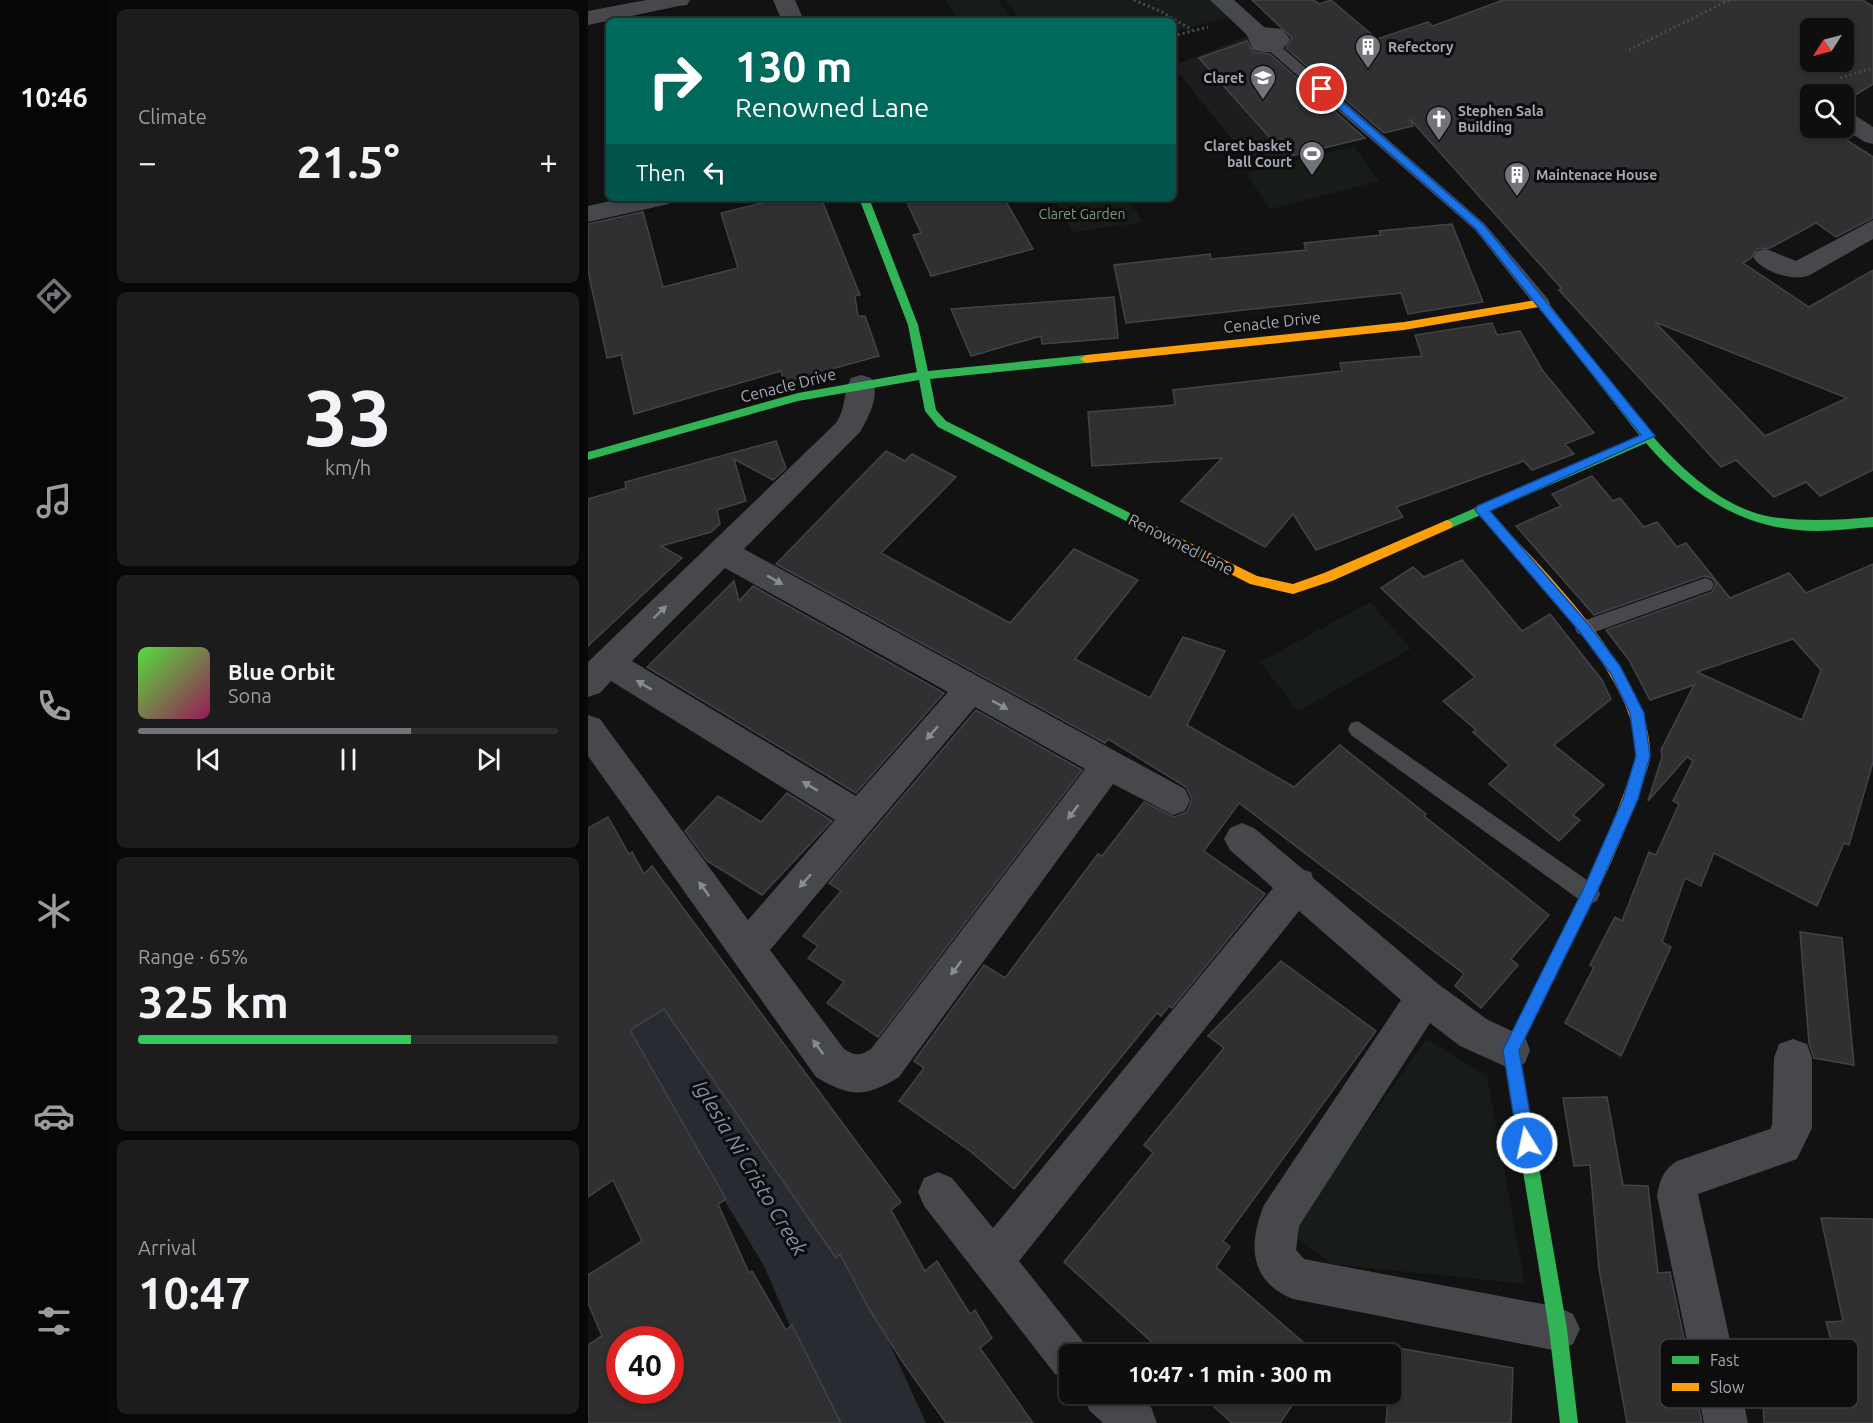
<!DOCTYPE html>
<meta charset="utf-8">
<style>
body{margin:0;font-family:Ubuntu,sans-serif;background:#1c1c1c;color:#f1f3f6;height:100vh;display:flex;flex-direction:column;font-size:22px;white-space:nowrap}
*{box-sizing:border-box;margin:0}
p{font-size:20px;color:#9b9c9e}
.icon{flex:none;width:33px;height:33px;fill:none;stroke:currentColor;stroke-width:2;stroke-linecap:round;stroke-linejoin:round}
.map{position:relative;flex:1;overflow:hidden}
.panel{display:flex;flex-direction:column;gap:9px;padding:9px;background:#080808;width:480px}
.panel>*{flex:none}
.top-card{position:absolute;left:18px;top:18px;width:570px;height:183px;border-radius:9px;box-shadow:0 3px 9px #0003,0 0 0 2px #2e2e2e;background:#00695c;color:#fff;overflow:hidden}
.needle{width:39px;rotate:234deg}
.controls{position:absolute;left:1212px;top:18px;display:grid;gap:12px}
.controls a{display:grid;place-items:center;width:54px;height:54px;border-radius:9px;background:#0e0e0e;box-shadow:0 3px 9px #0003,0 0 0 2px #2e2e2e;font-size:30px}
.speed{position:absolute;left:18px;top:1326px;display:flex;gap:12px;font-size:30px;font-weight:700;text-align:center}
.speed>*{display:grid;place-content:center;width:78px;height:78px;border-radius:50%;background:#0e0e0e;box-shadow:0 3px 9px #0003,0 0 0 2px #2e2e2e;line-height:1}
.speed .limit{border:9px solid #d22;background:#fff;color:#111}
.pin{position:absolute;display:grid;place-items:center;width:51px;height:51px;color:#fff;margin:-26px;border:3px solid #fff;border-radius:50%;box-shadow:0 2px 6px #0007}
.me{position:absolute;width:66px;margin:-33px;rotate:350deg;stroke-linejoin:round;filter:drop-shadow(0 0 4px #0008)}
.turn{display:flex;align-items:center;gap:21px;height:126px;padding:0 30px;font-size:27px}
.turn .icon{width:78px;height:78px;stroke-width:2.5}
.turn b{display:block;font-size:42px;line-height:51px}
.then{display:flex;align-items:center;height:57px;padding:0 30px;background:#0003;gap:12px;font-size:22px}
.big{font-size:45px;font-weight:700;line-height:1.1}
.panel .tile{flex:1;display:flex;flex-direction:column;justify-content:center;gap:9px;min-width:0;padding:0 21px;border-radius:9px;background:#1c1c1c}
.panel .dial{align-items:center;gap:0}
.dial b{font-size:78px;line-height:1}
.song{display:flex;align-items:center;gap:18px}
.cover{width:72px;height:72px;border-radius:9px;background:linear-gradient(135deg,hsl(110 70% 55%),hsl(330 70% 35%))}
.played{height:6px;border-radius:3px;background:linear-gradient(90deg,#72747a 65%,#2e2e2e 65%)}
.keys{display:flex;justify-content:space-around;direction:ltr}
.heat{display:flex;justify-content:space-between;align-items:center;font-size:33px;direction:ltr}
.charge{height:9px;border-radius:4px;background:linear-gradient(90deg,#34c759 65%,#2e2e2e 0)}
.trip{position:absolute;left:471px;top:1344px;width:342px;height:60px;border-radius:9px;background:#0e0e0e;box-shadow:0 3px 9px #0003,0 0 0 2px #2e2e2e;font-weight:700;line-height:60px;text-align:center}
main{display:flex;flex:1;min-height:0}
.tab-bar{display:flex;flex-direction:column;width:108px;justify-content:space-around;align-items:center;background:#060606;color:#9b9c9e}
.tab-bar .icon{width:42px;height:42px}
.tab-bar .selected{color:#72747a}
.tab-bar b{font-size:27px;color:#f1f3f6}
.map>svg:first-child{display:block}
</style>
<main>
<nav class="tab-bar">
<b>10:46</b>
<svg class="icon selected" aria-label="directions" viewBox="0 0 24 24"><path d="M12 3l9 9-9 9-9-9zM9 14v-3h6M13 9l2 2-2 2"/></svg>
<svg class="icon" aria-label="music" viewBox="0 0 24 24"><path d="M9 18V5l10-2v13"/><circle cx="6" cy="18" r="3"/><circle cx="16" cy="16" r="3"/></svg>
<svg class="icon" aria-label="phone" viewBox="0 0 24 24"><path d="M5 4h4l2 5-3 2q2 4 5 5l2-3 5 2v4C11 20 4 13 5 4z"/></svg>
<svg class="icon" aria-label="climate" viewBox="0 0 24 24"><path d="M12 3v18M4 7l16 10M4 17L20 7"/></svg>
<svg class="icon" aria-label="car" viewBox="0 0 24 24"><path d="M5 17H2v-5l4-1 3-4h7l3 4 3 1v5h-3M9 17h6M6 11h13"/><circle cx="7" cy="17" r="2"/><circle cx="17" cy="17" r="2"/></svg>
<svg class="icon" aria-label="filters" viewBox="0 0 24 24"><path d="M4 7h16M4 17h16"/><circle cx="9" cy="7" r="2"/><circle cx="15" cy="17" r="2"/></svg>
</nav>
<section class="panel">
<div class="tile"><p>Climate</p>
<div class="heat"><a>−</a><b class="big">21.5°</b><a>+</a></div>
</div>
<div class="tile dial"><b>33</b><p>km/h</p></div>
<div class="tile">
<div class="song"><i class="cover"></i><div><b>Blue Orbit</b><p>Sona</p></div></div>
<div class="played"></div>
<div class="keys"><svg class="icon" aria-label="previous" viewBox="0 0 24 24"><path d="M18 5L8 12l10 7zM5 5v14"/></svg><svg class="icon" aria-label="pause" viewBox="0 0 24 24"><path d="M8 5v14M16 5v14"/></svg><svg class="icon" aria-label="next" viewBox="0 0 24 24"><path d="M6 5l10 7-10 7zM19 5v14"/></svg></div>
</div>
<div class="tile"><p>Range · 65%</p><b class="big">325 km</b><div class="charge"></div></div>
<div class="tile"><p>Arrival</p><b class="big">10:47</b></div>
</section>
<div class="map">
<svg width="1285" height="1423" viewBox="0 0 1285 1423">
<rect width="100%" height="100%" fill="#121213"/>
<path fill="#1d1d1f" d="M663,35L670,43L775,137L664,164L585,66Z"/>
<g fill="#181c19">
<path d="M358,0H410L421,15L402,21H370Z"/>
<path d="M417,0H626L644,16L585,32V21H433Z"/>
<path d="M766,146L791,181L682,209L658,173Z"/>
<path d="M466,198H539L555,222L485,232Z"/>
<path d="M782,602L823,649L710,711L672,662Z"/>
<path d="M838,1039L899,1076L937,1284L744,1264L702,1233Z"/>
</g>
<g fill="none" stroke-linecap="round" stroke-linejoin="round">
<path fill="#282c32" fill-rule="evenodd" d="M0,896L27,907L126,1030L238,1204L338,1423H244L176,1266L68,1086L0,994Z"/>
</g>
<g fill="#303032" stroke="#424346" stroke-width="1.5" fill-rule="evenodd">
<path d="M664,0H726L731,4L743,0L789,39L840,22L845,26L915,0H1274L1285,6V84L1256,102V94H1222V123L1215,128H1240L1285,157V218L1248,237L1228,223L1182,248L1169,249L1163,258L1155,263L1221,307L1285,270V470L1232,496L1218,482L1186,497L1148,460L1133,467L971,290L974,289L822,119L825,126L796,133L698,48L704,38ZM1222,28H1256V62H1222ZM1067,322L1259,398L1177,436Z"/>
<path d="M659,41L665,52L682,54L777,138L699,157L611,58Z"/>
<path d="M195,198H233L272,295L267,296L270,316H277L291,356L196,382L193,371L46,414L33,355L19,358L0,271V224L55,212L75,287L150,268L133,213Z"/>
<path d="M317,198H416L445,249L343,276L325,235L333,233Z"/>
<path d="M864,224L895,302L820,314L813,293L538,323L526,265L622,254L623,259L718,250L716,243L793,235L791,231Z"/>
<path d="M526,297L530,338L454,344L453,336L383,356L363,309Z"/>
<path d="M904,323L909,335L932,331L955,371L1006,433L977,444L986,454L944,470L936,461L808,507L815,517L728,550L705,514L677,547L593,501L634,458L504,466L500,412L587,405L585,390L754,371L752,363L834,356L827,335Z"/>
<path d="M188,441L198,468L185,480L146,459L158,501L129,510L132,524L123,532L73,546L94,558L0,646V499L38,488L37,482Z"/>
<path d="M298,451L317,461L324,454L368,477L293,553L422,623L486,549L550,580L487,659L562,698L595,637L637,651L599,725L706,787L752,745L838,814L836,816L961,915L923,959L930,965L893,1008L867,986L876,974L651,803L616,851L677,894L584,1008L581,1006L573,1016L569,1013L426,1189L382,1151L311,1101L336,1068L326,1061L396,965L417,978L510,854L514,856L556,802L586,817L599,812L604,799L598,787L520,739L517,743L188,564Z"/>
<path d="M1004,476L1025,501L1032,498L1056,527L1069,522L1089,547L1098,543L1142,598L1201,573L1218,593L1285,564V762L1261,845L1256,843L1229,906L1126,853L1113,886L1097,878L1074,942L1083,947L1033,1056L977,1023L1006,967L1002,965L1027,917L1034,921L1061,852L1068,855L1091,804L1085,801L1105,761L1099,757L1060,801L1074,757L1073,750L1106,685L1062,700L1041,660L1018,630L1124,592L1128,584L1124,578L1116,576L1006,615L928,526L973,506L964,494ZM1205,639L1233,670L1214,720L1109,672Z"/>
<path d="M874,560L934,631L962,614L1014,680L1023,699L966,745L1016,785L985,815L992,820L971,841L901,784L921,765L885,732L888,730L855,701L887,677L793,588L825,567L836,577Z"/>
<path d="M146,581L151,601L165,586L356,693L268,793L59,667Z"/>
<path d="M388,710L494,770L290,1037L239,1003L256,982L220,958L230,946L215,936L253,891L241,883Z"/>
<path d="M199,793L244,821L174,895L119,861L97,831L130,796L173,822Z"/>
<path d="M20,817L41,854L44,852L56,874L64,866L313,1202L303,1210L337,1271L349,1261L382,1314L387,1310L404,1338L392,1348L445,1423H358L314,1361L281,1309L252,1254L248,1258L76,1009L42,1030L138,1199L130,1204L161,1273L164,1271L198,1330L204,1325L253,1423H0V1345L14,1336L0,1303V1275L54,1241L25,1180L0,1197V828ZM32,1340H82V1390H32Z"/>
<path d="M1212,932L1254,938L1266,1065L1226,1058L1221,1043Z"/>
<path d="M693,961L788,1031L635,1241L642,1247L628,1267L729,1354H577L476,1262L565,1153L556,1145L636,1048L620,1036Z"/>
<path d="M1019,1097L1035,1185L1060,1186L1070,1273L1082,1272L1114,1423H1039L1011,1269L1002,1165L986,1166L975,1098Z"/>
<path d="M1233,1218L1285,1219V1423H1176L1175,1401L1258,1393L1238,1322L1255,1321Z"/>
<path d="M804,1347L925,1368L923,1423H798Z"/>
<path d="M612,1394H712L692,1423H644Z"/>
</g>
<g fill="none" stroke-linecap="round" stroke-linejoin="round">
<g stroke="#494a4c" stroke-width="3" stroke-dasharray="2 3" stroke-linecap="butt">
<path d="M546,0L574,12L604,30"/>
<path d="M585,36L620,27"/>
<path d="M1041,50L1141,0"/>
<path d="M1252,78L1285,68"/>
</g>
<g fill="#47484c" fill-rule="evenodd">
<path d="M684,42L689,43L897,224L960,299L962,303L960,307H948L887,230L679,49L677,46Z"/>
<path d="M1117,578L1123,580L1126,585L1123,590L996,636L989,633L987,628L989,623Z"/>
<path d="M770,721L1009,887L1012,894L1009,901L1001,904L993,901L763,735L760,729L763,723Z"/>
</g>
<g fill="#47484c" fill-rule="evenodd">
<path d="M58,0H102L99,5L91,6L0,25V11Z"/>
<path d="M185,0H207L216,21H194Z"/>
<path d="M622,0H646L676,27L694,29L702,39C695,55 680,53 665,50L659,35Z"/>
<path d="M1256,112L1265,114L1285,127V144L1277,142L1254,128Z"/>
<path d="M36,198H84L81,204L0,222V206Z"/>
<path d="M1285,220V239L1220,276C1203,281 1175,272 1165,257L1169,251L1178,249L1208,261Z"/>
<path d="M273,375L283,378C293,395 281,416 272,432L156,549L597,789L602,800L597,811L585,815L525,784L311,1077C277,1098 262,1097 228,1077L0,756V715L12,719L160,920L247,820L23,681L12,693L0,697V662L248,423C258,409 255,392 263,378ZM137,568L360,692L268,796L44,661ZM387,707L497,769L283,1049C272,1056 267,1056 256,1049L182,950Z"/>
<path d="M654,823L666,828L716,870L723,872L725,878L850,984L900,1020L937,1037L942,1050L937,1063L923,1069L872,1046L842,1023L711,1226L708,1250L716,1259L970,1307L985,1314L992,1329L985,1344L970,1351L705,1299C661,1281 660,1245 676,1205L813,1000L711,911L431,1261L497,1344L502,1354H482V1381L467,1374L336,1206L330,1192L336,1178L350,1172L364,1178L405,1228L685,888L642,850L636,839L642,828Z"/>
<path d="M1205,1039L1219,1044L1224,1058V1128L1209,1159L1110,1194L1160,1423H1116L1069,1196C1072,1180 1075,1170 1089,1161L1182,1129L1184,1125L1186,1058L1191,1044Z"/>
<path d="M495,1394H548L563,1407L569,1423H515L501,1410Z"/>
</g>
<g fill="#30b455" fill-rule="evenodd">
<path d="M271,198H281L330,325L340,371L498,355L504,359L498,363L342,379L348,410L358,421L586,535L588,538L586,541H578L350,427L337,411L331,380L210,401L0,460V452L210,393L329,372L320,325Z"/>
<path d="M987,341L991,342C1038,403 1103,503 1184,517C1218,522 1251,520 1285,517V527C1267,528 1248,531 1229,531C1158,531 1103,496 1058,443L863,528H855L853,525L855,522L1052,436L983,348L981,345Z"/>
<path d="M984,921L989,923L991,928L931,1051L979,1329L990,1423H972L961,1329L915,1050L979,923Z"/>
</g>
<g fill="#ff9f0a" fill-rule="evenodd">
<path d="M954,299L958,300L991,342V348H983L951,307L816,330L498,363L492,359L498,355L816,322Z"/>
<path d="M893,505L897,507C949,564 1066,675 1062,757C1061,767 1056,777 1052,787C1036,838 1013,885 989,933L984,935L979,933L977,928L1019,838L1046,766C1066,693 935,564 889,513L887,510L889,507Z"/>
<path d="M859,520L863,522L865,525L863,528L744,581L705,594L662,584L578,541L576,538L582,533L586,535L669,576L705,584L736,573Z"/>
</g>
</g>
<defs><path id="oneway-solid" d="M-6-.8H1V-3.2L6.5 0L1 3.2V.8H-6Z" transform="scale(1.5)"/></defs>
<g fill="#898b93">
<use href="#oneway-solid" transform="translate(187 580) rotate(29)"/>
<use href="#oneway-solid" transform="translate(72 612) rotate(-44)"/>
<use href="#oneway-solid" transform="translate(56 685) rotate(-149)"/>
<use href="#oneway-solid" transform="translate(412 705) rotate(29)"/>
<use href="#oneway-solid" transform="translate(344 733) rotate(131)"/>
<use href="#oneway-solid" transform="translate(222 786) rotate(-149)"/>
<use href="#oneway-solid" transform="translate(485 812) rotate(127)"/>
<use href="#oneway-solid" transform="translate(217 881) rotate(131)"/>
<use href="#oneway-solid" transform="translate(116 889) rotate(-126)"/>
<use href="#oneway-solid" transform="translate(368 968) rotate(127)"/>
<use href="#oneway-solid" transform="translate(230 1047) rotate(-126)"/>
</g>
<path fill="#1a73e8" stroke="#114b97" stroke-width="1.5" d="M731,87H737L896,225L1067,436L902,511L1001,625L1032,666L1056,713L1062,756L1050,799L1008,894L931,1050L947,1143L945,1149L939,1151L933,1149L930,1143L915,1050L995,890L1035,799L1048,756L1042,713L1023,674L992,632L887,510L889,506L1053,435L888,229L731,91Z"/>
<defs>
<symbol id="building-pin" viewBox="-11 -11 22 30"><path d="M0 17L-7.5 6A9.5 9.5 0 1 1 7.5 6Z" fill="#72747a" stroke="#0d0d0e"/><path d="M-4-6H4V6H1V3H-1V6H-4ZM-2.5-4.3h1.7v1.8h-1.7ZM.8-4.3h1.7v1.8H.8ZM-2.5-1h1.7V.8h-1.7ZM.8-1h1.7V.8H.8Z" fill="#fff"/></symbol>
<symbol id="school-pin" viewBox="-11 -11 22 30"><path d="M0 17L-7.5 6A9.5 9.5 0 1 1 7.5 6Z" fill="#72747a" stroke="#0d0d0e"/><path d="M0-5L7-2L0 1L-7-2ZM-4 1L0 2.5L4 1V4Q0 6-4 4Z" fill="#fff"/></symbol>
<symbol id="church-pin" viewBox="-11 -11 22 30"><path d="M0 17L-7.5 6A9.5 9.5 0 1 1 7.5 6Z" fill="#72747a" stroke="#0d0d0e"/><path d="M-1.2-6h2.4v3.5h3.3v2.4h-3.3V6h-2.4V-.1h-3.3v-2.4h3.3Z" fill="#fff"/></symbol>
<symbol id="stadium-pin" viewBox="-11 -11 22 30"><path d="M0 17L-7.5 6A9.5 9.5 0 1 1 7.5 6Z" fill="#72747a" stroke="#0d0d0e"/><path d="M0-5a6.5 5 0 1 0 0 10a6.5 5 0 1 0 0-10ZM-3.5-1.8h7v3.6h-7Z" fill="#fff"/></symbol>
</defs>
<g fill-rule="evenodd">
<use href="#building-pin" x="765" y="32" width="30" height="40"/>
<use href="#school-pin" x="660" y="63" width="30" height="40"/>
<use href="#church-pin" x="836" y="104" width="30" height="40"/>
<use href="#stadium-pin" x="709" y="139" width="30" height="40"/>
<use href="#building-pin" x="914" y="160" width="30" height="40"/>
</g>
<g text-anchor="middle" stroke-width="6" stroke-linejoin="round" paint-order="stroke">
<g font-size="14" font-weight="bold" fill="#a5a8b2" stroke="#0d0d0e" text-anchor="start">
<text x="800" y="52">Refectory</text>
<text x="656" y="83" text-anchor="end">Claret</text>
<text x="870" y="116">Stephen Sala<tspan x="870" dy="16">Building</tspan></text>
<text x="704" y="151" text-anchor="end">Claret basket<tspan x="704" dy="16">ball Court</tspan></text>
<text x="948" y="180">Maintenace House</text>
</g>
<g font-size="14" fill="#7e9b83" stroke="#0d0d0e">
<text x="494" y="219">Claret Garden</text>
</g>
<g font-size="16" fill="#a5a8b2" stroke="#0d0d0e">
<text transform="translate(684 322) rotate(-6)" y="6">Cenacle Drive</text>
<text transform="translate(200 385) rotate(-14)" y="6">Cenacle Drive</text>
<text transform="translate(593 544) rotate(27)" y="6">Renowned Lane</text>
</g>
<g font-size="21" font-style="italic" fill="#7f92aa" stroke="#0d0d0e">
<text transform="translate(162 1168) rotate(59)" y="7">Iglesia Ni Cristo Creek</text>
</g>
</g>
<rect x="1072" y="1339" width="198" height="69" rx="9" fill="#0d0d0e" stroke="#3b3c3f" stroke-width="1.5"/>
<rect x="1084" y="1356" width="27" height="8" fill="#30b455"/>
<rect x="1084" y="1383" width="27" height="8" fill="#ff9f0a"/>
<g font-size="16" fill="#a5a8b2">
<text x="1122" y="1366">Fast</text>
<text x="1122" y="1393">Slow</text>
</g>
</svg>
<div class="controls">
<a><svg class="needle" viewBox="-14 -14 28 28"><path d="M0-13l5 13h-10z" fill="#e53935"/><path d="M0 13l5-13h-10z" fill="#9b9c9e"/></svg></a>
<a><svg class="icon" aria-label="search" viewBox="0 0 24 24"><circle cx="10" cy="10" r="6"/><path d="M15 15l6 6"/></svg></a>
</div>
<div class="speed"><div class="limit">40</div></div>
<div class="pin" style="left:734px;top:89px;background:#d93025"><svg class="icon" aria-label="arrive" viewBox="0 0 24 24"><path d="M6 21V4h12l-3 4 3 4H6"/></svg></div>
<svg class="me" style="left:939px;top:1143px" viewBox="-20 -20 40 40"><circle r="17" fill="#1a73e8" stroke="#fff" stroke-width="3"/><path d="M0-11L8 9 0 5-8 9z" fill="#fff"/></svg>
<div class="trip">10:47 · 1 min · 300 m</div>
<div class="top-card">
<div class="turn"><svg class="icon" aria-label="right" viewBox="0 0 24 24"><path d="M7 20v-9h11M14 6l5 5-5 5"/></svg><div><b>130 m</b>Renowned Lane</div></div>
<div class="then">Then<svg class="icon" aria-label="left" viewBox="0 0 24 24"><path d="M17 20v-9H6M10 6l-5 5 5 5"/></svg></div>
</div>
</div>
</main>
